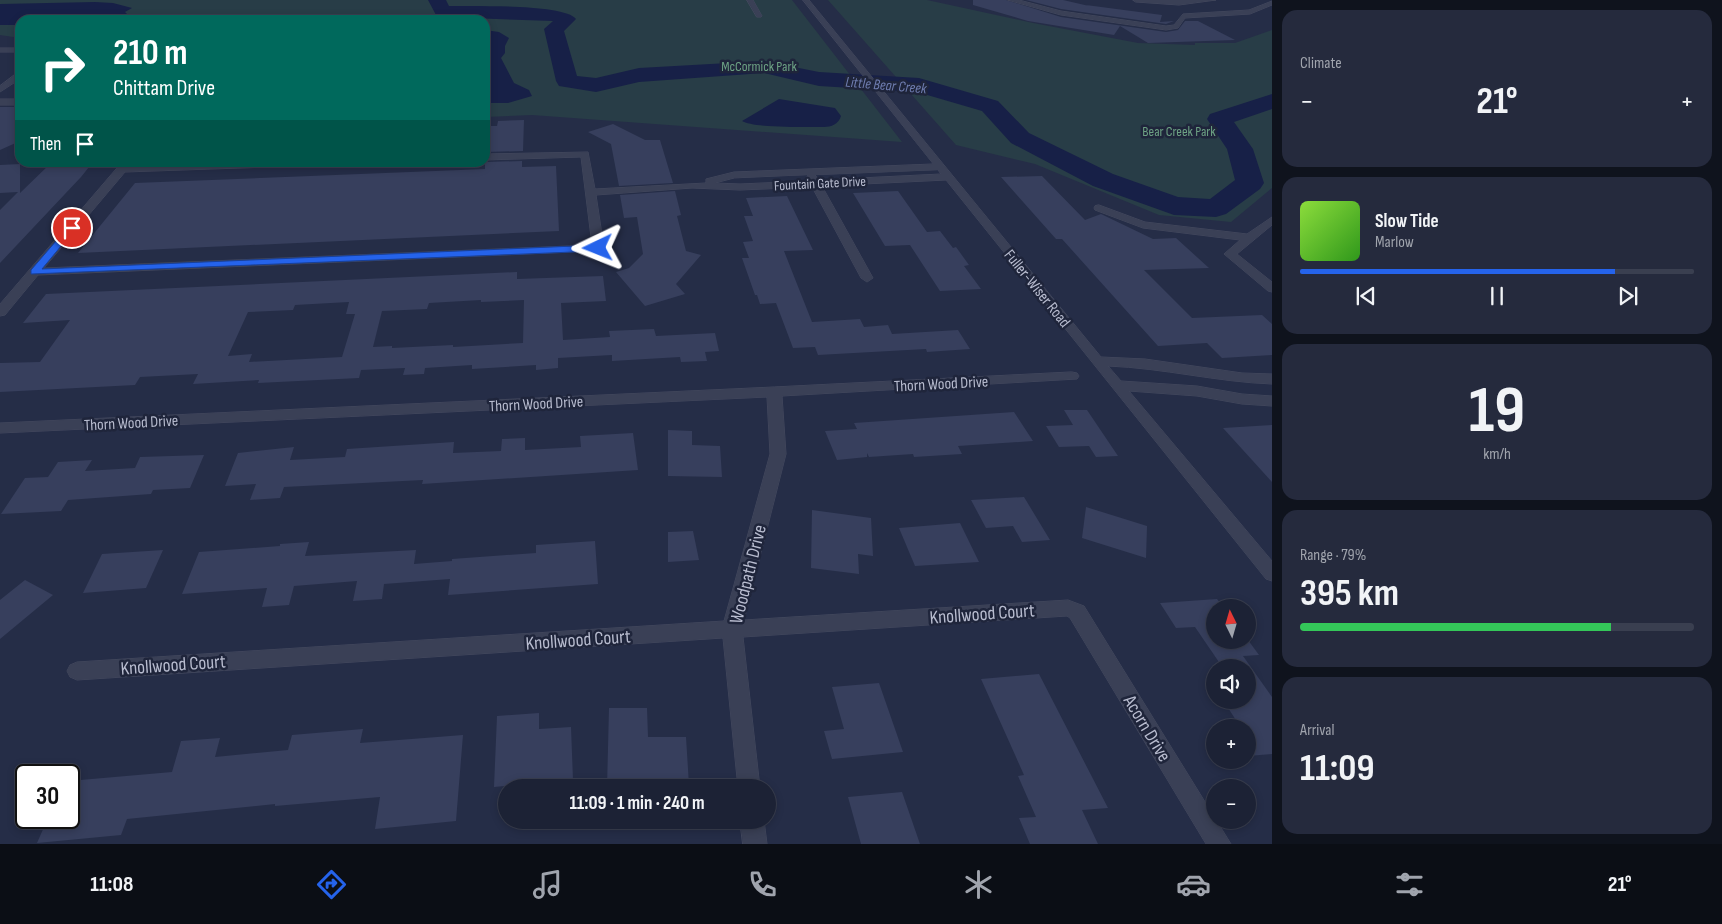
<!DOCTYPE html>
<meta charset="utf-8">
<style>
body{margin:0;font-family:"Sofia Sans Condensed",sans-serif;background:#252a3d;color:#f1f3f6;height:100vh;display:flex;flex-direction:column;font-size:19px;white-space:nowrap}
*{box-sizing:border-box;margin:0}
p{font-size:16px;color:#a0a4ad}
.icon{flex:none;width:28px;height:28px;fill:none;stroke:currentColor;stroke-width:2;stroke-linecap:round;stroke-linejoin:round}
.map{position:relative;flex:1;overflow:hidden}
.sheet{display:flex;flex-direction:column;gap:10px;padding:10px;background:#0f131d;width:450px}
.sheet>*{flex:none}
.guide{position:absolute;left:15px;top:15px;width:475px;height:152px;border-radius:15px;box-shadow:0 2px 8px #0003,0 0 0 1px #3a3f50;background:#00695c;color:#fff;overflow:hidden}
.needle{width:32px;rotate:355deg}
.tools{position:absolute;left:1206px;top:599px;display:grid;gap:10px}
.tools a{display:grid;place-items:center;width:50px;height:50px;border-radius:50%;background:#1c2235;box-shadow:0 2px 8px #0003,0 0 0 1px #3a3f50;font-size:25px}
.speed{position:absolute;left:15px;top:764px;display:flex;gap:10px;font-size:25px;font-weight:700;text-align:center}
.speed>*{display:grid;place-content:center;width:65px;height:65px;border-radius:50%;background:#1c2235;box-shadow:0 2px 8px #0003,0 0 0 1px #3a3f50;line-height:1}
.speed .limit{border:2px solid #111;border-radius:8px;background:#fff;color:#111}
.pin{position:absolute;display:grid;place-items:center;width:42px;height:42px;color:#fff;margin:-21px;border:2px solid #fff;border-radius:50%;box-shadow:0 1px 5px #0007}
.me{position:absolute;width:55px;margin:-28px;rotate:268deg;stroke-linejoin:round;filter:drop-shadow(0 0 4px #0008)}
.turn{display:flex;align-items:center;gap:18px;height:105px;padding:0 15px;font-size:22px}
.turn .icon{width:65px;height:65px;stroke-width:2.5}
.turn b{display:block;font-size:35px;line-height:42px}
.then{display:flex;align-items:center;height:48px;padding:0 15px;background:#0003;gap:10px;font-size:19px}
.big{font-size:38px;font-weight:700;line-height:1.1}
.sheet .widget{flex:1;display:flex;flex-direction:column;justify-content:center;gap:8px;min-width:0;padding:0 18px;border-radius:15px;background:#252a3d}
.sheet .dial{align-items:center;gap:0}
.dial b{font-size:65px;line-height:1}
.song{display:flex;align-items:center;gap:15px}
.cover{width:60px;height:60px;border-radius:8px;background:linear-gradient(135deg,hsl(90 70% 55%),hsl(110 70% 35%))}
.played{height:5px;border-radius:2px;background:linear-gradient(90deg,#2563eb 80%,#3a3f50 80%)}
.keys{display:flex;justify-content:space-around;direction:ltr}
.heat{display:flex;justify-content:space-between;align-items:center;font-size:28px;direction:ltr}
.charge{height:8px;border-radius:4px;background:linear-gradient(90deg,#34c759 79%,#3a3f50 0)}
.trip{position:absolute;left:498px;top:779px;width:278px;height:50px;border-radius:25px;background:#1c2235;box-shadow:0 2px 8px #0003,0 0 0 1px #3a3f50;font-weight:700;line-height:50px;text-align:center}
.menu{display:flex;height:80px;justify-content:space-around;align-items:center;background:#0b0e15;color:#a0a4ad}
.menu .icon{width:35px;height:35px}
.menu .active{color:#2563eb}
.menu b{font-size:22px;color:#f1f3f6}
main{display:flex;flex:1;min-height:0}
.map>svg:first-child{display:block}
</style>
<main>
<div class="map">
<svg width="1272" height="844" viewBox="0 0 1272 844">
<rect width="100%" height="100%" fill="#252d47"/>
<g fill="#283d47">
<path d="M0,0H792L902,142L532,115L485,117V20H20V38L0,35Z"/>
<path d="M828,0H927L1033,23L1138,43L1195,45V43H1235L1272,30V188L1231,222L1159,215L1035,164L956,145Z"/>
</g>
<g fill="#172047">
<path d="M95,2L113,3L132,8L125,12L129,16L121,20H20V25H0V4Z"/>
<path d="M264,16C304,19 344,13 384,20H209Z"/>
<path d="M485,30L499,32L509,38L505,46V53L501,58L514,83L529,90L532,96L508,103H485Z"/>
<path d="M779,99L835,108L841,116C839,124 831,127 824,127C808,127 752,128 742,121Z"/>
</g>
<g fill="none" stroke-linecap="round" stroke-linejoin="round">
<path fill="#172047" fill-rule="evenodd" d="M428,0H446L449,6C471,6 566,4 576,19L564,31L577,76L596,78L639,68L764,61L819,72L919,78L998,101L1029,133L1113,174L1178,197L1210,199L1235,180L1227,149L1207,119L1210,114L1272,94V109L1234,122L1253,149L1264,183L1260,189L1226,214L1216,217L1174,215L1093,186L1011,143L982,111L917,92L819,86L764,73L639,82L596,92L559,86L556,81L544,29L553,21L442,17L436,15Z"/>
</g>
<g fill="#373f5d" fill-rule="evenodd">
<path d="M973,0H1006L1061,17L1166,32L1178,30L1185,21H1198L1235,40L1148,43L1120,26L1114,35L1028,21L973,5Z"/>
<path d="M1026,0H1063L1089,6L1086,5L1162,15L1160,22L1174,21L1166,24L1061,9Z"/>
<path d="M0,107H20V141L0,150Z"/>
<path d="M524,120L523,151L485,152V126H497L498,121Z"/>
<path d="M613,124L645,140H660L673,183L619,186L611,144L588,132Z"/>
<path d="M522,161V167L556,166L559,231L78,253L135,183L485,169V162Z"/>
<path d="M93,162L81,177L0,263V210L18,192L0,193V165L20,164V193L51,163Z"/>
<path d="M1042,176L1085,220L1101,214L1153,239L1176,238L1209,268L1144,270L1192,318L1262,315L1272,324V355L1222,358L1207,343L1158,346L1062,239H1056L1001,177Z"/>
<path d="M675,191L681,215L677,216L686,251L701,255L676,284L685,294L645,306L616,272L629,268L643,254L637,217L624,218L620,195Z"/>
<path d="M898,191L927,232L940,231L953,248L956,247L969,265L964,266L981,289L940,291L910,245L885,246L853,193Z"/>
<path d="M787,196L813,250L784,251L812,322L860,319L864,327L888,325L892,334L958,330L970,349L927,352L926,349L818,355L815,347L793,348L776,303L760,304L757,295H755L742,258H749L743,242L753,241L744,216H753L746,198Z"/>
<path d="M517,272V279L603,276L606,301L561,303L563,340L610,337L609,331L654,329L656,336L715,333L719,351L705,352L707,361L681,362L680,357L612,361V355L558,358V368L536,370V365L472,369V365L425,368L424,374L403,375L405,368L361,370L359,378L258,383L259,380L193,384L198,374L140,377L135,385L0,392V363L40,362L70,320L23,323L46,294ZM481,300V302L524,300L523,343L453,347V345L392,348V346L373,347L382,311L427,309L429,303ZM349,302L346,314H355L342,357L249,362L252,354L228,356L248,312L293,310L295,305Z"/>
<path d="M1064,410H1087L1118,456L1096,457L1089,446L1059,447L1046,426L1073,425Z"/>
<path d="M1014,412L1033,441L958,446L962,454L914,457L913,454L869,457L867,453V457L837,460L825,431L857,429L854,423Z"/>
<path d="M1272,425V482L1223,428Z"/>
<path d="M668,430L692,431V445L720,446L722,477L668,476Z"/>
<path d="M633,433L638,470L422,484L423,480L284,487L280,498L250,500L256,484L225,486L238,453L294,447L290,460L345,457L347,449L454,442L453,453L501,451L502,439L525,438V450L581,447L580,436Z"/>
<path d="M204,455L190,488L153,490L151,494L68,500L61,511L1,514L25,478L48,477L58,462L92,460L85,471L135,468L140,457Z"/>
<path d="M1024,497L1050,540L1022,542L1013,526L986,528L971,500Z"/>
<path d="M1086,507L1147,526L1146,558L1082,538Z"/>
<path d="M812,510L871,518L873,556L858,554L859,574L811,568Z"/>
<path d="M960,523L979,562L915,566L899,528Z"/>
<path d="M693,531L699,560L668,562V532Z"/>
<path d="M595,541L598,584L448,595L450,579L384,584L382,599L353,601L357,581L294,586L289,605L262,607L267,588L182,594L199,552L280,546V544L309,542L305,556L416,550L414,564L452,561V559L536,553V545Z"/>
<path d="M163,550L146,588L83,593L102,554Z"/>
<path d="M25,580L53,595L0,639V600Z"/>
<path d="M1217,599L1224,608H1215V640H1248L1259,655L1243,656L1272,697V754L1248,756V728H1241L1223,700H1248V668H1223L1195,627L1176,628L1160,603Z"/>
<path d="M1039,674L1108,808L1082,810L1098,844H1030L1019,818L1036,817L1018,776L1024,775L981,679Z"/>
<path d="M879,683L903,752L832,759L824,731L844,729L832,687Z"/>
<path d="M609,708H647L648,737H686L689,785L607,788Z"/>
<path d="M539,713V729L571,727L573,780L494,787L497,716Z"/>
<path d="M363,729L360,743L463,735L456,821L375,829L380,797L275,806V804L127,819L121,835L37,843L48,818H69V781L172,772L181,741L220,738L215,757L288,750L292,735Z"/>
<path d="M902,792L920,844H861L848,797Z"/>
</g>
<g fill="none" stroke-linecap="round" stroke-linejoin="round">
<defs>
<g id="minor">
<path d="M747,0H753L762,16L761,17H757Z"/>
<path d="M803,0H809L1101,357L1145,359L1242,373L1272,374V384C1217,382 1163,368 1108,366L1121,381L1197,386L1242,394L1272,396V406L1242,404L1197,396L1129,391L1272,561V581L1266,579L946,180L822,186L873,278L867,282L861,278L812,187L740,190L692,188L596,195L604,248L598,251L38,275L5,315L0,316V304L122,162H132L130,166L227,162H333L328,165L125,172L44,268L592,245L581,157L485,160V154L588,152L595,189L706,183V179L734,172L933,164ZM938,170L941,174L819,180L815,175ZM808,175L807,177L809,181L740,184L715,183L734,178Z"/>
<path d="M1008,0H1019L1061,11L1166,26L1174,25L1183,14L1249,10L1272,1V5L1250,14L1185,18L1178,28L1166,30L1061,15Z"/>
<path d="M1133,0H1216L1179,5L1136,2Z"/>
<rect x="0" y="48" width="20" height="4"/>
<path d="M17,73H20V79L0,92V86Z"/>
<rect x="0" y="99" width="20" height="6"/>
<path d="M1099,205L1145,222L1247,234L1272,217V225L1237,254L1272,282V292L1268,291L1224,254L1240,240L1143,228L1095,210L1094,208L1095,206Z"/>
<path d="M1072,372L1077,373L1079,376L1077,379L782,396L786,454L744,620L1068,600L1084,606L1231,844H1206L1070,618L1067,616L743,637L760,788H738L723,638L77,680L70,677L67,671L70,665L77,662L724,621L770,454L767,397L0,433V423L774,387Z"/>
<path d="M740,820H764L767,844H743Z"/>
</g>
</defs>
<use href="#minor" stroke="#44495f" stroke-width="1"/>
<use href="#minor" fill="#3a4056" fill-rule="evenodd"/>
</g>
<path fill="#2563eb" stroke="#184099" d="M69,226L76,228L42,269L598,245L602,248L598,251L31,274V270Z"/>
<g text-anchor="middle" stroke-width="5" stroke-linejoin="round" paint-order="stroke">
<g font-size="14" fill="#6da284" stroke="#1f253b">
<text x="759" y="71">McCormick Park</text>
<text x="1179" y="136">Bear Creek Park</text>
</g>
<g font-size="14" fill="#b8bccf" stroke="#1f253b">
<text transform="translate(820 183) rotate(-3)" y="5">Fountain Gate Drive</text>
</g>
<g font-size="15" font-style="italic" fill="#6f7db0" stroke="#1f253b">
<text transform="translate(886 85) rotate(5)" y="5">Little Bear Creek</text>
</g>
<g font-size="16" fill="#b8bccf" stroke="#1f253b">
<text transform="translate(1038 288) rotate(51)" y="6">Fuller-Wiser Road</text>
<text transform="translate(941 383) rotate(-3)" y="6">Thorn Wood Drive</text>
<text transform="translate(536 403) rotate(-3)" y="6">Thorn Wood Drive</text>
<text transform="translate(131 422) rotate(-3)" y="6">Thorn Wood Drive</text>
</g>
<g font-size="19" fill="#b8bccf" stroke="#1f253b">
<text transform="translate(747 574) rotate(-76)" y="7">Woodpath Drive</text>
<text transform="translate(982 613) rotate(-4)" y="7">Knollwood Court</text>
<text transform="translate(578 639) rotate(-4)" y="7">Knollwood Court</text>
<text transform="translate(173 664) rotate(-4)" y="7">Knollwood Court</text>
<text transform="translate(1148 728) rotate(59)" y="7">Acorn Drive</text>
</g>
</g>
</svg>
<div class="tools">
<a><svg class="needle" viewBox="-14 -14 28 28"><path d="M0-13l5 13h-10z" fill="#e53935"/><path d="M0 13l5-13h-10z" fill="#a0a4ad"/></svg></a>
<a><svg class="icon" aria-label="sound" viewBox="0 0 24 24"><path d="M4 9h4l5-4v14l-5-4H4zM17 9q2 3 0 6"/></svg></a>
<a>+</a>
<a>−</a>
</div>
<div class="speed"><div class="limit">30</div></div>
<div class="pin" style="left:72px;top:228px;background:#d93025"><svg class="icon" aria-label="arrive" viewBox="0 0 24 24"><path d="M6 21V4h12l-3 4 3 4H6"/></svg></div>
<svg class="me" style="left:598px;top:248px" viewBox="-20 -20 40 40"><path d="M0-17L14 15 0 8-14 15z" fill="#2563eb" stroke="#fff" stroke-width="4"/></svg>
<div class="trip">11:09 · 1 min · 240 m</div>
<div class="guide">
<div class="turn"><svg class="icon" aria-label="right" viewBox="0 0 24 24"><path d="M7 20v-9h11M14 6l5 5-5 5"/></svg><div><b>210 m</b>Chittam Drive</div></div>
<div class="then">Then<svg class="icon" aria-label="arrive" viewBox="0 0 24 24"><path d="M6 21V4h12l-3 4 3 4H6"/></svg></div>
</div>
</div>
<section class="sheet">
<div class="widget"><p>Climate</p>
<div class="heat"><a>−</a><b class="big">21°</b><a>+</a></div>
</div>
<div class="widget">
<div class="song"><i class="cover"></i><div><b>Slow Tide</b><p>Marlow</p></div></div>
<div class="played"></div>
<div class="keys"><svg class="icon" aria-label="previous" viewBox="0 0 24 24"><path d="M18 5L8 12l10 7zM5 5v14"/></svg><svg class="icon" aria-label="pause" viewBox="0 0 24 24"><path d="M8 5v14M16 5v14"/></svg><svg class="icon" aria-label="next" viewBox="0 0 24 24"><path d="M6 5l10 7-10 7zM19 5v14"/></svg></div>
</div>
<div class="widget dial"><b>19</b><p>km/h</p></div>
<div class="widget"><p>Range · 79%</p><b class="big">395 km</b><div class="charge"></div></div>
<div class="widget"><p>Arrival</p><b class="big">11:09</b></div>
</section>
</main>
<nav class="menu">
<b>11:08</b>
<svg class="icon active" aria-label="directions" viewBox="0 0 24 24"><path d="M12 3l9 9-9 9-9-9zM9 14v-3h6M13 9l2 2-2 2"/></svg>
<svg class="icon" aria-label="music" viewBox="0 0 24 24"><path d="M9 18V5l10-2v13"/><circle cx="6" cy="18" r="3"/><circle cx="16" cy="16" r="3"/></svg>
<svg class="icon" aria-label="phone" viewBox="0 0 24 24"><path d="M5 4h4l2 5-3 2q2 4 5 5l2-3 5 2v4C11 20 4 13 5 4z"/></svg>
<svg class="icon" aria-label="climate" viewBox="0 0 24 24"><path d="M12 3v18M4 7l16 10M4 17L20 7"/></svg>
<svg class="icon" aria-label="car" viewBox="0 0 24 24"><path d="M5 17H2v-5l4-1 3-4h7l3 4 3 1v5h-3M9 17h6M6 11h13"/><circle cx="7" cy="17" r="2"/><circle cx="17" cy="17" r="2"/></svg>
<svg class="icon" aria-label="filters" viewBox="0 0 24 24"><path d="M4 7h16M4 17h16"/><circle cx="9" cy="7" r="2"/><circle cx="15" cy="17" r="2"/></svg>
<b>21°</b>
</nav>
